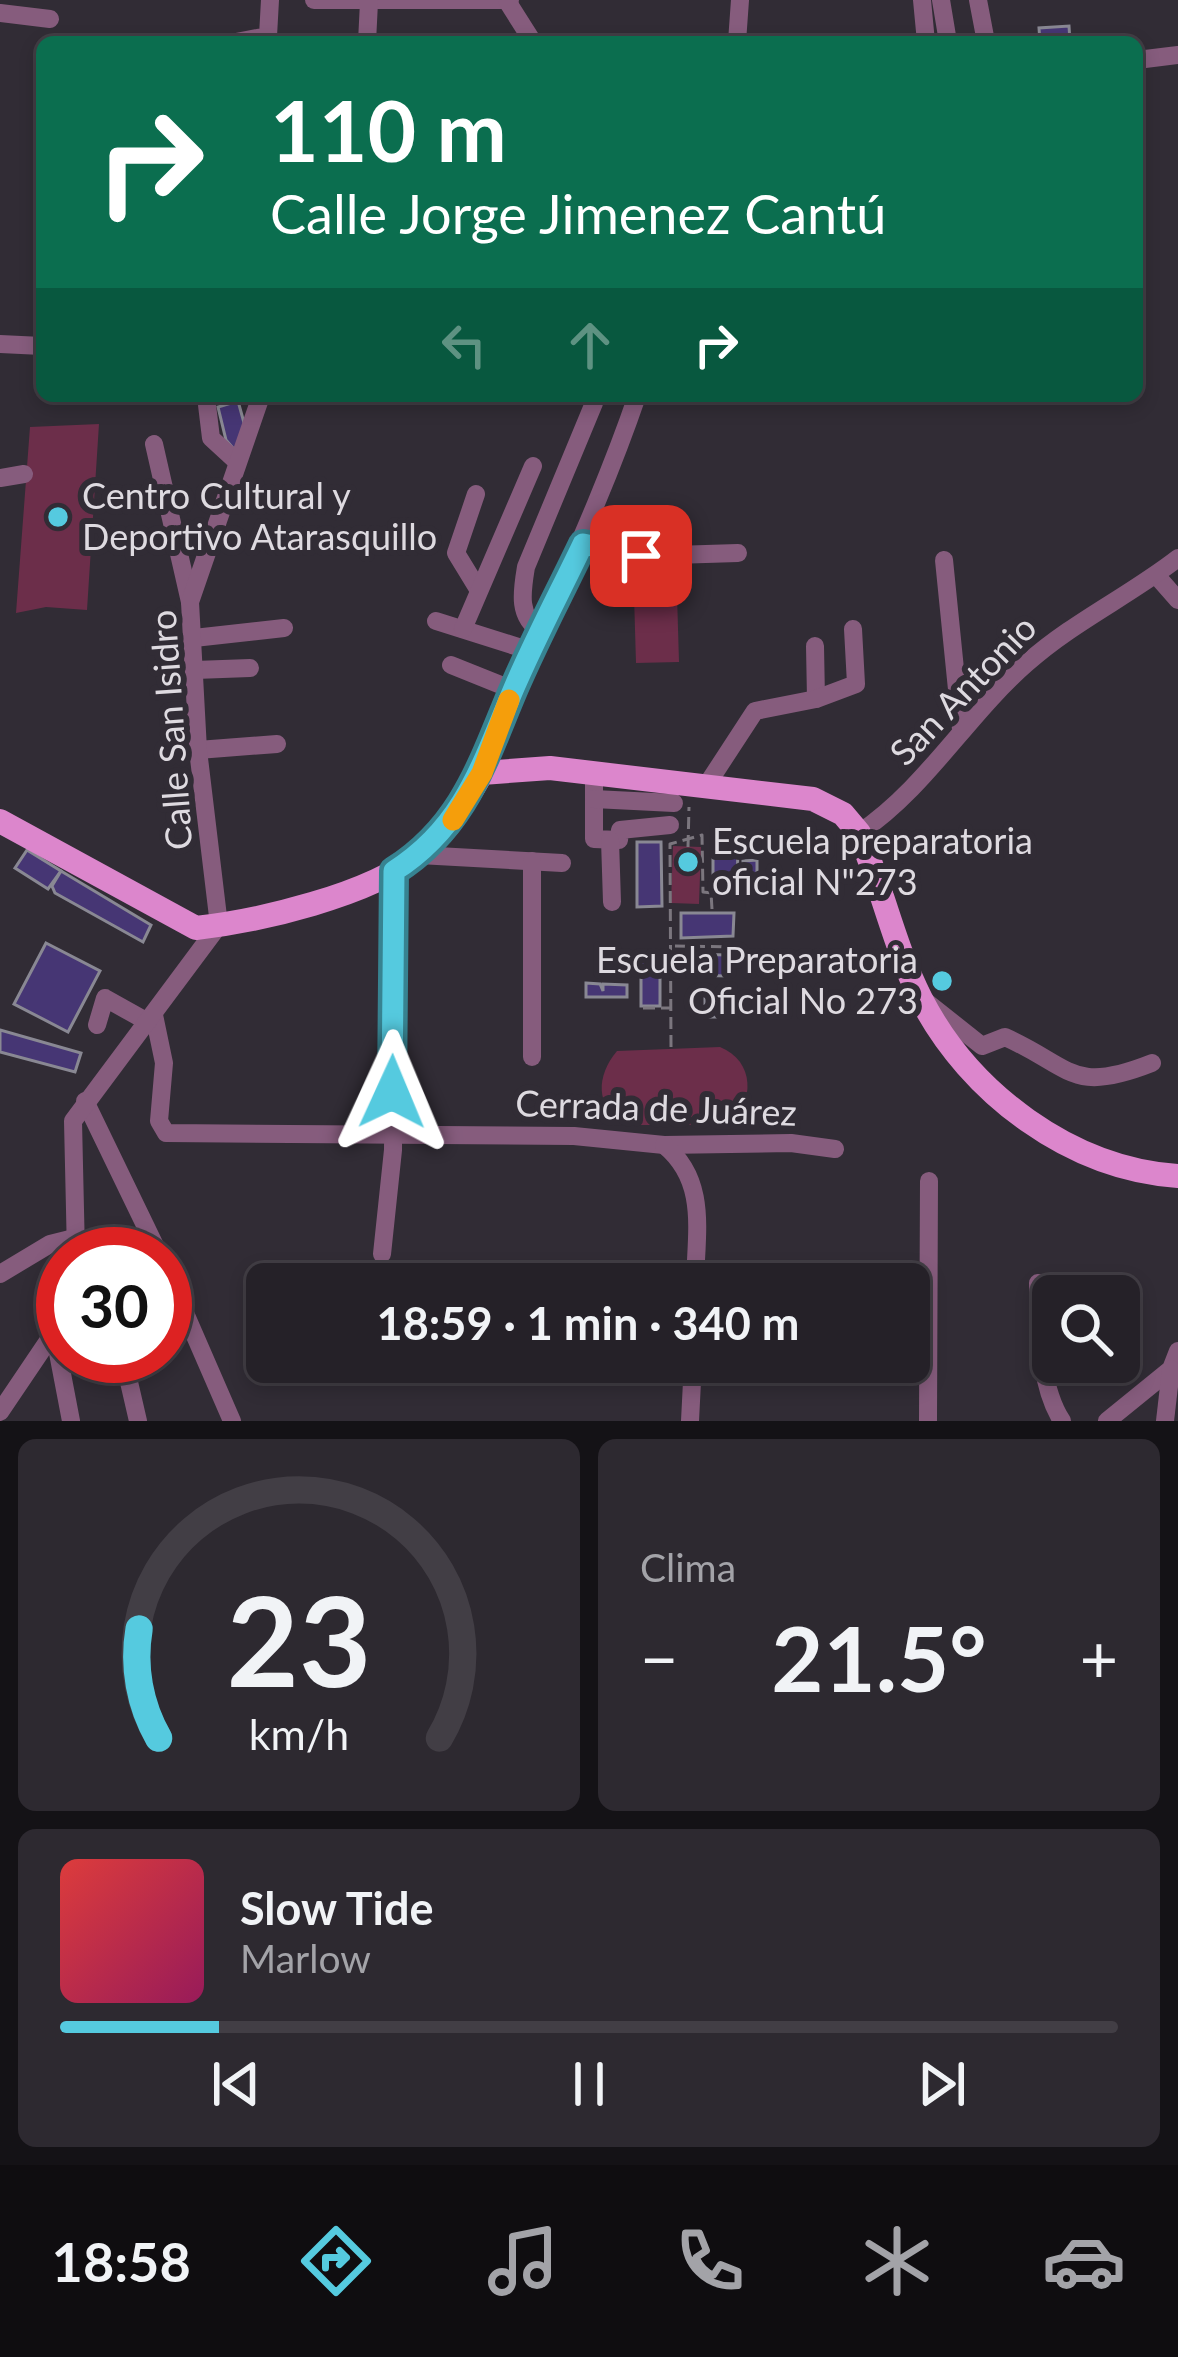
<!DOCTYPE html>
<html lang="es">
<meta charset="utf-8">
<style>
body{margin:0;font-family:Lato,sans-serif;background:#2d2930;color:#f1f3f6;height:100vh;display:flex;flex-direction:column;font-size:45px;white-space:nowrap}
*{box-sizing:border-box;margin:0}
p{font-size:39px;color:#a3a3a8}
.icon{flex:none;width:66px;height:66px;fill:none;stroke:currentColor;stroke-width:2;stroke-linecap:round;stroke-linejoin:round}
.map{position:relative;height:1421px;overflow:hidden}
.sheet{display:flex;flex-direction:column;gap:18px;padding:18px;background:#141216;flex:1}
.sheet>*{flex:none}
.guide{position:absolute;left:36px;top:36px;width:1107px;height:366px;border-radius:18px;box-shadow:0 6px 18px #0003,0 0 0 3px #423e45;background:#0b6e4f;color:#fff;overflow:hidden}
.fabs{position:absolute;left:1032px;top:1275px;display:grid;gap:24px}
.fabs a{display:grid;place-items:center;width:108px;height:108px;border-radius:18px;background:#252128;box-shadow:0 6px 18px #0003,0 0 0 3px #423e45;font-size:60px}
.speed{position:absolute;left:36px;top:1227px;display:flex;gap:24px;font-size:60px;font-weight:700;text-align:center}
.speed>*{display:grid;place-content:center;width:156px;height:156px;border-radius:50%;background:#252128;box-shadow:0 6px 18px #0003,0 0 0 3px #423e45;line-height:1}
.speed .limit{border:18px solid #d22;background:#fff;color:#111}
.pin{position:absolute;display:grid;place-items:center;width:102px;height:102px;color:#fff;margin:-51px;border-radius:24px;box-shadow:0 6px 18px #0006}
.me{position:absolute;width:132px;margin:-66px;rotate:1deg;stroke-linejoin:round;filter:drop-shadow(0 0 9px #0008)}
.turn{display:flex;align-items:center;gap:42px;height:252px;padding:0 36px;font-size:54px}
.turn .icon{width:156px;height:156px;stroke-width:2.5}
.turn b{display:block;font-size:84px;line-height:102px}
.lanes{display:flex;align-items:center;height:114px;padding:0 36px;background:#0003;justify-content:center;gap:60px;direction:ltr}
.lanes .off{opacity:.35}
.big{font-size:90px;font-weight:700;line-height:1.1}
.sheet .widget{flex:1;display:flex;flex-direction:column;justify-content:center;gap:18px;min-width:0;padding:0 42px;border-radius:18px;background:#2d2930}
.sheet .dial{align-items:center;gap:0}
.dial svg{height:312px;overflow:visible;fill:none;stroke:#423e45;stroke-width:7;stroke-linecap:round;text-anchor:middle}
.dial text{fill:#f1f3f6;stroke:none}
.song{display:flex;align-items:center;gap:36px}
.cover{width:144px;height:144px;border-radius:18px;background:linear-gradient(135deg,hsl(0 70% 55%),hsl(330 70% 35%))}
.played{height:12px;border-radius:6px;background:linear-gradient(90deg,#55cadf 15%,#423e45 15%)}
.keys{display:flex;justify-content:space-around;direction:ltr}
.heat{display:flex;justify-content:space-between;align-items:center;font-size:66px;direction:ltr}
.sheet .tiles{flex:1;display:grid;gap:18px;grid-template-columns:1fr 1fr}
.widget:last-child{grid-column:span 2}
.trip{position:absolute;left:246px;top:1263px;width:684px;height:120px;border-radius:18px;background:#252128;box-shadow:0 6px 18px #0003,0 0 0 3px #423e45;font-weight:700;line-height:120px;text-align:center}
.tabs{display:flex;height:192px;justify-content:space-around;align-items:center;background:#0f0d10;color:#a3a3a8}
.tabs .icon{width:84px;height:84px}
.tabs .current{color:#55cadf}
.tabs b{font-size:54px;color:#f1f3f6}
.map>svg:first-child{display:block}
</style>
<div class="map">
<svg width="1178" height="1421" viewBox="0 0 1178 1421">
<rect width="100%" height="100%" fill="#312c35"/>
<g fill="#6c2e4a">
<path d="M99,424L87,610L46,607L16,613L30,427Z"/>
<path d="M676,561L679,662L636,663L633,562Z"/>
<path d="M673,846L701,847L699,904L671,903Z"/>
<path d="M720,1047C755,1061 755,1102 729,1125H624C595,1106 596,1076 617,1051Z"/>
</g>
<g fill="#463674" stroke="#898893" stroke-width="3">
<path d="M1069,26L1070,42H1040L1039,28Z"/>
<path d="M238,401L246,430L238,454L226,440L218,407Z"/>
<path d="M713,840L738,841L737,894L713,893Z"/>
<path d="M637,842H661L662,906L637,907Z"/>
<path d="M27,850L61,871L48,889L15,868Z"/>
<path d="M757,860V885H743V861Z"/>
<path d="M61,871L151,925L143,942L55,893L52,886Z"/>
<path d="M681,913H734L733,936L681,938Z"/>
<path d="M46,943L100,971L68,1032L14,1004Z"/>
<path d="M682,954L728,955V976L682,975Z"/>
<rect x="641" y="955" width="19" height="51"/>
<path d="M586,983L600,984L603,991V984L627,985V997H586Z"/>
<rect x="705" y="993" width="29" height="24"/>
<path d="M0,1030L81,1053L75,1072L0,1052Z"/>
</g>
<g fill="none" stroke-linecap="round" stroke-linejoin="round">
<g stroke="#7b767e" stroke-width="3" stroke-dasharray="12 6" stroke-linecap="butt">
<path d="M688,847L689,807"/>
<path d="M675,946L736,947"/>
<path d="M643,1008H670"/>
<path d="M671,1047L670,844L702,835L703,892L711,893L712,909"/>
</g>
<g stroke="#865c7d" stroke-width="18">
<path d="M314,0H510"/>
<path d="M922,0L926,42"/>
<path d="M941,0L948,42"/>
<path d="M978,0L986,42"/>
<path d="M507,1L533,42"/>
<path d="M0,13L50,19"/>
<path d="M236,42L268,36L270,0"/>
<path d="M367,42L369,2"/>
<path d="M737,42L740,0"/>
<path d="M1137,60L1178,55"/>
<path d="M0,344L42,346"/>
<path d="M207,405L211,438L236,461"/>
<path d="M154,444L190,602"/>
<path d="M0,478L24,474"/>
<path d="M476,494L456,553L478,589"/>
<path d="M583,544L641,556L738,553"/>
<path d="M944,560L961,729"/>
<path d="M1156,575L1178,600"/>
<path d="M436,621L531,651"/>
<path d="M463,629L533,466"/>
<path d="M541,631C517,617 522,591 526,567L594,403"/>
<path d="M194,638L284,628"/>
<path d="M815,646L816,699"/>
<path d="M451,665L513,690"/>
<path d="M195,670L250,668"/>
<path d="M198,750L277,744"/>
<path d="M482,773C530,646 593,525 637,396"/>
<path d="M594,773V839L619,840L620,830L670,825"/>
<path d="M708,783L755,711L816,699L856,684L853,629"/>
<path d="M594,799L674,803"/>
<path d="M859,833C926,788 967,715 1027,663C1073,622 1129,596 1178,558"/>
<path d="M610,840L612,902"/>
<path d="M419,855L562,863"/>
<path d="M532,861V1057"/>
<path d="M924,1000L982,1046L1005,1037C1072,1067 1071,1095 1152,1063"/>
<path d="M154,1015L164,1063L159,1121L166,1133L574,1136L664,1145L791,1143L835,1149"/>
<path d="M97,1025L105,998L148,1022"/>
<path d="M85,1101L159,1254"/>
<path d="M664,1145C708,1181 696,1232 695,1284"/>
<path d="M76,1254L73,1121L219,925L198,750L190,602L261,396"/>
<path d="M382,1254L393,1150L395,871"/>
<path d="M165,1267L232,1421"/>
<path d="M0,1274L50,1244L74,1238"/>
<path d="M1038,1283C1040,1326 1038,1384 1062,1421"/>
<path d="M63,1305L54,1332L71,1421"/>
<path d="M123,1356L138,1421"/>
<path d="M0,1412L54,1332"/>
<path d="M690,1421L693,1362"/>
<path d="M928,1421L929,1181"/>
<path d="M1107,1421L1171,1369L1178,1351"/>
<path d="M1165,1421L1171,1369"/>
</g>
<path stroke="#dc86cc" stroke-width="24" d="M0,821L196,928C259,921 370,895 419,855C447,833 464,804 482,773L550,768L813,799L843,814L859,833C882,887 894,946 921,999C970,1094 1071,1169 1178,1176"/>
</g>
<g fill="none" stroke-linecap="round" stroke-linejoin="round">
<defs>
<path id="route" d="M392,1092L394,871C465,826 483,761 514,688C535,639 560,592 583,544L641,556"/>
</defs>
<use href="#route" stroke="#378391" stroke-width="30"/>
<use href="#route" stroke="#55cadf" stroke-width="21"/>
<path stroke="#f59e0b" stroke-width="21" d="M453,820L482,773L509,700"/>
</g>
<g fill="#55cadf" stroke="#312c35" stroke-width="4.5">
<circle cx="58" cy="517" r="12"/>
<circle cx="688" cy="862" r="12"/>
<circle cx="942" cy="981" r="12"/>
</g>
<g text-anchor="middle" stroke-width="12" stroke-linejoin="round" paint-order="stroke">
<g font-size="36" fill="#dedae0" stroke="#312c35" text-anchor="start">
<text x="82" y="509">Centro Cultural y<tspan x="82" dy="41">Deportivo Atarasquillo</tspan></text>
<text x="712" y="854">Escuela preparatoria<tspan x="712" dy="41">oficial N"273</tspan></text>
<text x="918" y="973" text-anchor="end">Escuela Preparatoria<tspan x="918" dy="41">Oficial No 273</tspan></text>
</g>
<g font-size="36" fill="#dedae0" stroke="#312c35">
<text transform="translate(963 690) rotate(-46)" y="13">San Antonio</text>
<text transform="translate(171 730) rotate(-94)" y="13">Calle San Isidro</text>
<text transform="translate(656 1108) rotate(2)" y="13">Cerrada de Juárez</text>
</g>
</g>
</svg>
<div class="fabs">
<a><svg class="icon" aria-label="search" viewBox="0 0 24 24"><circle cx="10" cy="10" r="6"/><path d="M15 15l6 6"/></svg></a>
</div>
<div class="speed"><div class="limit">30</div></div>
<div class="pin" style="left:641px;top:556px;background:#d93025"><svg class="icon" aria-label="arrive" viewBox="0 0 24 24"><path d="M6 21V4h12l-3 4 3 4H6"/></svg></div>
<svg class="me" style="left:392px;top:1092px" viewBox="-20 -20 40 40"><path d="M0-17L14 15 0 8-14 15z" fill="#55cadf" stroke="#fff" stroke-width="4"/></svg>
<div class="trip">18:59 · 1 min · 340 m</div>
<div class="guide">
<div class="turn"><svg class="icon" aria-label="right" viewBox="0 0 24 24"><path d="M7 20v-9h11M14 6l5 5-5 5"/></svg><div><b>110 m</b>Calle Jorge Jimenez Cantú</div></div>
<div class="lanes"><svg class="icon off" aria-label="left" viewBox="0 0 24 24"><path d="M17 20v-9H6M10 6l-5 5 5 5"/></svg><svg class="icon off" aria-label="ahead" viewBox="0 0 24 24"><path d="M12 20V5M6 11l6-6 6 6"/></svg><svg class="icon" aria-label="right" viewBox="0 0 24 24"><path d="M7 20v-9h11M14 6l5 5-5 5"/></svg></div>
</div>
</div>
<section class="sheet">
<div class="tiles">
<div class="widget dial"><svg viewBox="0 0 100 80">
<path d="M14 69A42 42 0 1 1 86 69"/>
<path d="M14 69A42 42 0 0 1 9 41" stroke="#55cadf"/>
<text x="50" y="56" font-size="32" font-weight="700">23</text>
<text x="50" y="72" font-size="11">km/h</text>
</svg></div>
<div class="widget"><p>Clima</p>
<div class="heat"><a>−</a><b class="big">21.5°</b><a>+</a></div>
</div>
<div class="widget">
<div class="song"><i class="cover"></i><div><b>Slow Tide</b><p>Marlow</p></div></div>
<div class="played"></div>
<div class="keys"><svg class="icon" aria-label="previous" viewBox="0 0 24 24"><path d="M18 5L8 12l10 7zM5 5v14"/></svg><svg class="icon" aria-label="pause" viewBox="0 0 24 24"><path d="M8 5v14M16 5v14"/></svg><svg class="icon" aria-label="next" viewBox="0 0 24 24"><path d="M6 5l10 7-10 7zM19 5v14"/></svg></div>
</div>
</div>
</section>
<nav class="tabs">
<b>18:58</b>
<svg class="icon current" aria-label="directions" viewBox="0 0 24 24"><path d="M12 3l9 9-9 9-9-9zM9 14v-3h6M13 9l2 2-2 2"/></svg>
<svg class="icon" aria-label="music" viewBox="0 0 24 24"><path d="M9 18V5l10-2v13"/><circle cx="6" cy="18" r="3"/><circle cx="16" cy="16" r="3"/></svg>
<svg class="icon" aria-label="phone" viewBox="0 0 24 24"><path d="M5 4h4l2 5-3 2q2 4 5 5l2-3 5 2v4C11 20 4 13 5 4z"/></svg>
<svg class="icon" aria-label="climate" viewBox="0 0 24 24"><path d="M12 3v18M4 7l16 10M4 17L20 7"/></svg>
<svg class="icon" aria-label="car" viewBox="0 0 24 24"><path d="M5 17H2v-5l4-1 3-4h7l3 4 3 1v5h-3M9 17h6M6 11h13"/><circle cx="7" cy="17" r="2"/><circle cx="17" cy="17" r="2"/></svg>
</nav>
